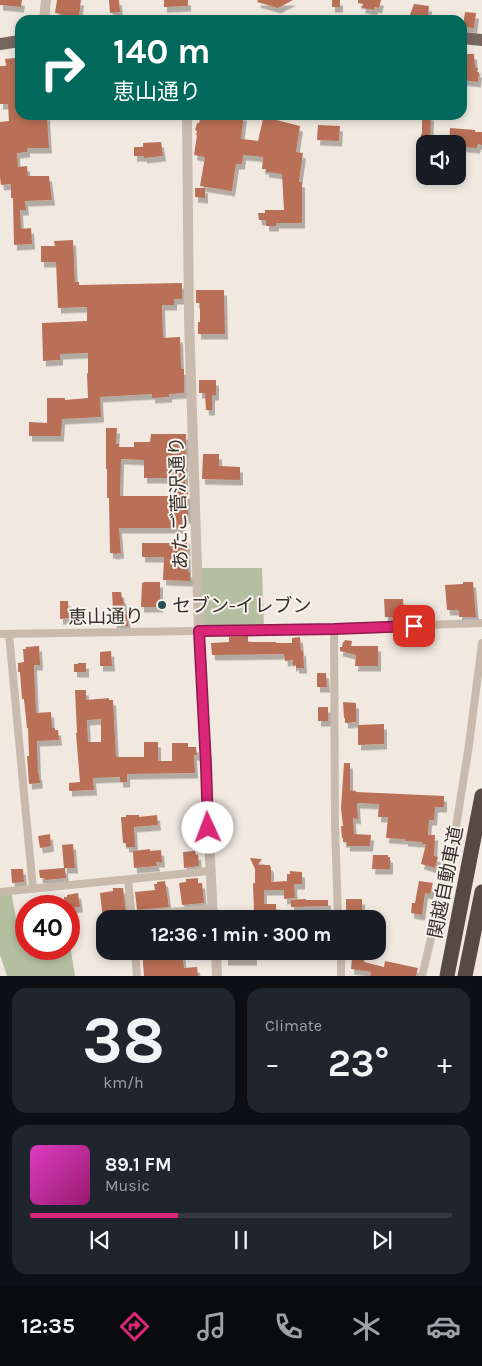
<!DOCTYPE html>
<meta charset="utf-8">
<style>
body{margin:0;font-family:Karla,"Noto Sans JP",sans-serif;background:#20242c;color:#f1f3f6;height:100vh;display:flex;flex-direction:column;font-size:19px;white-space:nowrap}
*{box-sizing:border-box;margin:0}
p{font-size:16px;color:#9ea1a6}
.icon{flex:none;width:28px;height:28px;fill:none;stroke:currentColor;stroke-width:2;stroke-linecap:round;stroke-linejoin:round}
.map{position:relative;height:976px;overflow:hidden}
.details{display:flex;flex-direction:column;gap:12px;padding:12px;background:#0d0f14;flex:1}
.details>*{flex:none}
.guide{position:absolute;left:15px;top:15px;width:452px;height:105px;border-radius:15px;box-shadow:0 2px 8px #0003;background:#00695c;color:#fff;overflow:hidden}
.buttons{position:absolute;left:416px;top:135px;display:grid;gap:10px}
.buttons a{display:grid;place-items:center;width:50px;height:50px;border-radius:10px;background:#171b24;box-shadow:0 2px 8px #0003;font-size:25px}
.speed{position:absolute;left:15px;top:895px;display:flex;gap:10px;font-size:25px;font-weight:700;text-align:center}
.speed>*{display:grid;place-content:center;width:65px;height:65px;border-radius:50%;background:#171b24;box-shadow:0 2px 8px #0003;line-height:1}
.speed .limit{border:8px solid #d22;background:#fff;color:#111}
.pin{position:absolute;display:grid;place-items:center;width:42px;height:42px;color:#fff;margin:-21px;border-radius:10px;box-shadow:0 2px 8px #0006}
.me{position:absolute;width:55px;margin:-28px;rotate:358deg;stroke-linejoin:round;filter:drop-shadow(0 0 4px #0008)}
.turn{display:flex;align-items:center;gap:18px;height:105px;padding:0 15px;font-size:22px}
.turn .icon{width:65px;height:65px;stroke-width:2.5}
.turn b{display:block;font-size:35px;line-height:42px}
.big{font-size:38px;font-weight:700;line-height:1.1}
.details .tile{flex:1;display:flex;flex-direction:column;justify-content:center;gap:8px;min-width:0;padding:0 18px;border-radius:15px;background:#20242c}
.details .dial{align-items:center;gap:0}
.dial b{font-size:65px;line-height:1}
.song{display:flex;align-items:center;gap:15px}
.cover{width:60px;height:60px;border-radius:8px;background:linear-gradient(135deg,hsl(310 70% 55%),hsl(320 70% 35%))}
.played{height:5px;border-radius:2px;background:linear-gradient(90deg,#db2777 35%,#363941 35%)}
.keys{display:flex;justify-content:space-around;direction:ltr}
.heat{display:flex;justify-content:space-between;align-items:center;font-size:28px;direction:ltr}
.details .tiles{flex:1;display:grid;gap:12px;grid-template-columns:1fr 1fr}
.tile:last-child{grid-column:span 2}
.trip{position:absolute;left:96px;top:910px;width:290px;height:50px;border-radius:15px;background:#171b24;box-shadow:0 2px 8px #0003;font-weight:700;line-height:50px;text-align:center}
.dock{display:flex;height:80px;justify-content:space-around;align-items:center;background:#090b0e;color:#9ea1a6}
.dock .icon{width:35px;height:35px}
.dock .selected{color:#db2777}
.dock b{font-size:22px;color:#f1f3f6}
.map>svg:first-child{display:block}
</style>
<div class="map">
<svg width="482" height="976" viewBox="0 0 482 976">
<defs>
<filter id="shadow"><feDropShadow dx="3" dy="5.5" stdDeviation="0" flood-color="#0004"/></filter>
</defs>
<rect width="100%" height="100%" fill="#f1e9e0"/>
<g fill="#b4bea1">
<path d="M198,568H262L264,630L199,631Z"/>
<path d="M11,891L21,945L26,944V949H69V939L75,976H7L0,955V892Z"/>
</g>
<g fill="#b96f56" fill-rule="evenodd" filter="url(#shadow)">
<path d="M0,0H22L21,7L0,5Z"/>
<path d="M57,0H81L79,16H77V17L61,16L62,14L55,13Z"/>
<path d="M109,0H119L120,12L110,13Z"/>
<path d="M164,0H188V6L164,7Z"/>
<path d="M258,0H293L278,8L257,2Z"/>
<rect x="332" y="0" width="8" height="7"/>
<path d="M358,0H381L379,8L375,7L374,10L362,8L363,4L358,3Z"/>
<path d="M414,4L429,6L428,17L410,15Z"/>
<path d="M465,12L476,13L474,28L463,27Z"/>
<path d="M465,54H474L475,68H478L477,72H479L478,82L462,80Z"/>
<path d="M15,58L18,83H20V115H47L48,134L49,148H27V152L17,153L18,167L27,166L28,176H49L52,200L25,201L26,210H20L21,229L31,228L32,244L14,245L13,198H11V184L1,185L0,177V122L9,121L8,104H0V66H6L5,59Z"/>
<path d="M201,115H213L231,119V115H244L241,139L251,140L258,141L264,115L277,116L276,120L300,126L296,152L303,153L299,182H302V223H276V226H266V220H259L258,213H265V210H284L282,174L266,172V169H262L263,157L243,155L242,164H236L232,191L200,186L205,157L194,155L197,135H196L197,131L195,130L197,123H199Z"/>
<path d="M422,115H431L430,144H420L421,134H422Z"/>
<path d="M318,125L340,126L339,141L317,140Z"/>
<path d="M450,128L475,130V132H482V145L478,144L477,148L464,147V146H458V144H449Z"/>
<path d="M161,142L163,156L144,158V156H134V147H143V143Z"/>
<path d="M195,188H205V198L195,197Z"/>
<path d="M73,240L75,282H79V285L182,283V299H174V305H162L163,338L180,337L181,369H184V393L169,394V397L152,398V394L100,397L101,417L62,419L61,436H29V422L47,423V398H65V400L88,398L87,374L88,373V353L60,354V360L43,361L42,323L87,321V307L58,308L56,262H41V246H55L54,241Z"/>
<path d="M196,290H224L225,334H198V322H200V303H196Z"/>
<path d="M199,380H216V395H212V410H206L205,393H199Z"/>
<path d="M106,428H117L116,444H119V447H134V442H150L151,434H186L185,493H188V518H182V528H119L121,553L113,554V553H110L109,498H107V469H106ZM121,459L144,460V478H173V496H120Z"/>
<path d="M203,454H219V466L240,467V480L202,479Z"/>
<path d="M175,539H187L188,572H190V581L163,580L164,557H142V543H176Z"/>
<path d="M145,582H160V607H141L142,583Z"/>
<path d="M463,582H473L476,617H459V610H447L445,585L463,584Z"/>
<path d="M112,592H121L122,598H123L125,613L127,615L128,626H114Z"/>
<path d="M384,599H403L404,617H385Z"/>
<path d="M60,601H68L69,618L60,619Z"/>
<path d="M248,636V642H276V643H292V638L300,637L301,651L303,650L304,668H296V665L293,666V660L285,661L284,654L212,655L211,643L229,642V637Z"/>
<path d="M345,640L352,641L351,646H378V666H355L356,655L340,651V647H342L343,642H344Z"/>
<path d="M39,646L40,665H34L36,713L51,712L52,728H55V730H58L59,740L37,741L38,774H39L40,783L29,784L27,756H29L28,728H27L24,699H22L20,672H18V663L24,662L23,649H26V647Z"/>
<path d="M111,651L112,666H100V652Z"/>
<path d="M78,663H86V672H74V664H78Z"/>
<path d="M317,673H326L327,687H317Z"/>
<path d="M75,690H86V700L109,698V700H113L116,757H144V742H158V761H172V743H188V747H196L197,755H194L195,773L127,774V782H120V777L93,778L94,790L69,791V783L80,782L76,733H77ZM101,719V742H88L87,720Z"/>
<path d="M343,702L356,703V722L345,723V718H344Z"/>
<rect x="318" y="707" width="10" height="14"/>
<path d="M384,724V744L358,745V725Z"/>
<path d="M344,763H350V790L356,791V792L444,796V807H435L434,820H429L428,835H435L434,856L438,857L435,868L421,864L426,844H422L423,842L405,841V839L386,838L388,817H378L379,804L357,803L358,819L353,818L354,834L371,835L370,846H347V842H343V838H342L341,826H343L341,808Z"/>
<path d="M126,815H139V817L157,815L158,825L134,827L135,847H126V843H123L121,817H126Z"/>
<path d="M50,834L51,846L40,848L38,836Z"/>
<path d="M73,844L75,868H65L66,878L45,880V878H40L39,870L64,868L62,845Z"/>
<path d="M150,849V851L161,850L162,862H156L157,866L134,868L133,851Z"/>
<path d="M195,851L196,855L198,854L199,866L184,868L183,852Z"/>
<path d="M373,855H388V857H390V869H372Z"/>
<path d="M250,858L262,859L258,865H270V867H271V882L287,881V874H290V871L302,872V884H294L295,898L284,899V890H264V904H276V918L230,919V913L254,912L253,883H255V869Z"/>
<path d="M11,869H23L24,882L12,883Z"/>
<path d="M198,878V883H202L204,903L182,905L179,883L186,882V879Z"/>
<path d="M165,881L169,907L137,910L135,892L155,890L154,884H157V882Z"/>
<path d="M419,881L433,883L430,894L425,893L422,915L411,913L412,903H415Z"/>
<path d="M113,888H123L126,913H122V916L113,918V919H103L100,893L113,891Z"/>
<path d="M78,893L80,907L69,908V906H65L64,897H67V895Z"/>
<path d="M306,899V900H328V906L291,907V900Z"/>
<path d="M346,899H362V910H360V915L346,916Z"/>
<path d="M142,951H182L184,968L197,967L198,976H144Z"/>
<path d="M228,951H254V960H225V952Z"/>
<path d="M352,958L365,959L364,962L384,967L385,961L418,968L416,976H370L371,972L351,969Z"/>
</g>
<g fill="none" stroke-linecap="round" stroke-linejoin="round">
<g stroke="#c8baad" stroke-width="8">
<path d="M334,629L335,824L338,919"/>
<path d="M0,634L314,629L482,623"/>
<path d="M9,634L33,889"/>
<path d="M128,880L132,919"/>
<path d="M0,892L210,871"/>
<path d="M132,916L213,908"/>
<path d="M135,951L137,976"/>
<path d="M341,951V976"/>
<path d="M422,976L452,852L469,745L482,643"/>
</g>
<g stroke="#c8baad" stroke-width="10">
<path d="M44,20L46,0"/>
<path d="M187,115L189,319L199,631L213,919"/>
<path d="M216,951L217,976"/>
</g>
<g stroke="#77675e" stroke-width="12">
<path d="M462,38L482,40"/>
<path d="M0,44L20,41"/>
</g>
<g stroke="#574943" stroke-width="15">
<path d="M447,976L482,796"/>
<path d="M465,976L482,892"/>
</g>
</g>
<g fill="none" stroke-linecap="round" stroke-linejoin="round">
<defs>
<path id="route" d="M208,828L206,765L199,631L334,629L414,626"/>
</defs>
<use href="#route" stroke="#8e194d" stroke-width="12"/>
<use href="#route" stroke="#db2777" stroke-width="9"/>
</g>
<circle fill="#255054" stroke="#f8f3ec" stroke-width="2" cx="162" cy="605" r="5"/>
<g text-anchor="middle" stroke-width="4" stroke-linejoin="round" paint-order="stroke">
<g font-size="19" fill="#372f2b" stroke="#f8f3ec">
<text transform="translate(178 503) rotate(-92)" y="7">あたご菅沢通り</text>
<text transform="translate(106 616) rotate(-1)" y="7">恵山通り</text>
<text transform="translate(445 882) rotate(-79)" y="7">関越自動車道</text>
</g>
<g font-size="19" fill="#372f2b" stroke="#f8f3ec" text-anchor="start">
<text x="172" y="612">セブン-イレブン</text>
</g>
</g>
</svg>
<div class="buttons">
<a><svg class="icon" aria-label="sound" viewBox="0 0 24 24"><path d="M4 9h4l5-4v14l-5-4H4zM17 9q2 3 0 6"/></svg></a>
</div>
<div class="speed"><div class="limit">40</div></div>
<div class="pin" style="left:414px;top:626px;background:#d93025"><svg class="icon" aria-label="arrive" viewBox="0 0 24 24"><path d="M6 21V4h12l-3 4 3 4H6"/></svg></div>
<svg class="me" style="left:208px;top:828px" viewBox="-20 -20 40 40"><circle r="19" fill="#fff"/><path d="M0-13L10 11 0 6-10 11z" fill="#db2777"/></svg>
<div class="trip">12:36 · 1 min · 300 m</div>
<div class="guide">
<div class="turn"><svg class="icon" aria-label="right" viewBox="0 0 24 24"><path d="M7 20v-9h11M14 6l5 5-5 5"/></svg><div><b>140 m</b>恵山通り</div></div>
</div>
</div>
<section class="details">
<div class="tiles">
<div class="tile dial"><b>38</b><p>km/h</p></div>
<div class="tile"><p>Climate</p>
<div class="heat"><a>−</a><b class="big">23°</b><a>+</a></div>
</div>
<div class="tile">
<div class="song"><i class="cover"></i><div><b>89.1 FM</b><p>Music</p></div></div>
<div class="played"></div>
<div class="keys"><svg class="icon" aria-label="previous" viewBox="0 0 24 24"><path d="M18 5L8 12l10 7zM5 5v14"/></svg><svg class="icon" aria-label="pause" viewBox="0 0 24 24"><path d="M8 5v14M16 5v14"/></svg><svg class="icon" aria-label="next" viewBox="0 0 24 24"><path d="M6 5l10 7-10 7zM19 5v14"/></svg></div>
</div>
</div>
</section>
<nav class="dock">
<b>12:35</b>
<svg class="icon selected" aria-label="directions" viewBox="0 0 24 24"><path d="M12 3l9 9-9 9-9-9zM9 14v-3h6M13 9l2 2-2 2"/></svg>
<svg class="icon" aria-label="music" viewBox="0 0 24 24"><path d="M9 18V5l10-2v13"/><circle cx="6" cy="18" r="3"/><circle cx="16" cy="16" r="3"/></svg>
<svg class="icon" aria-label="phone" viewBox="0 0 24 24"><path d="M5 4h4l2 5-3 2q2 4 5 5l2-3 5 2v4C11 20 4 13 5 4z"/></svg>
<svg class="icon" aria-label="climate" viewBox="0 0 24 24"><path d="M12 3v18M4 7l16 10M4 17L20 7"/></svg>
<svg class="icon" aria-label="car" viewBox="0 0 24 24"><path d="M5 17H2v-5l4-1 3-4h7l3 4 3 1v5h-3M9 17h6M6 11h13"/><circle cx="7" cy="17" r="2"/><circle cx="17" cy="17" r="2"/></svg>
</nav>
